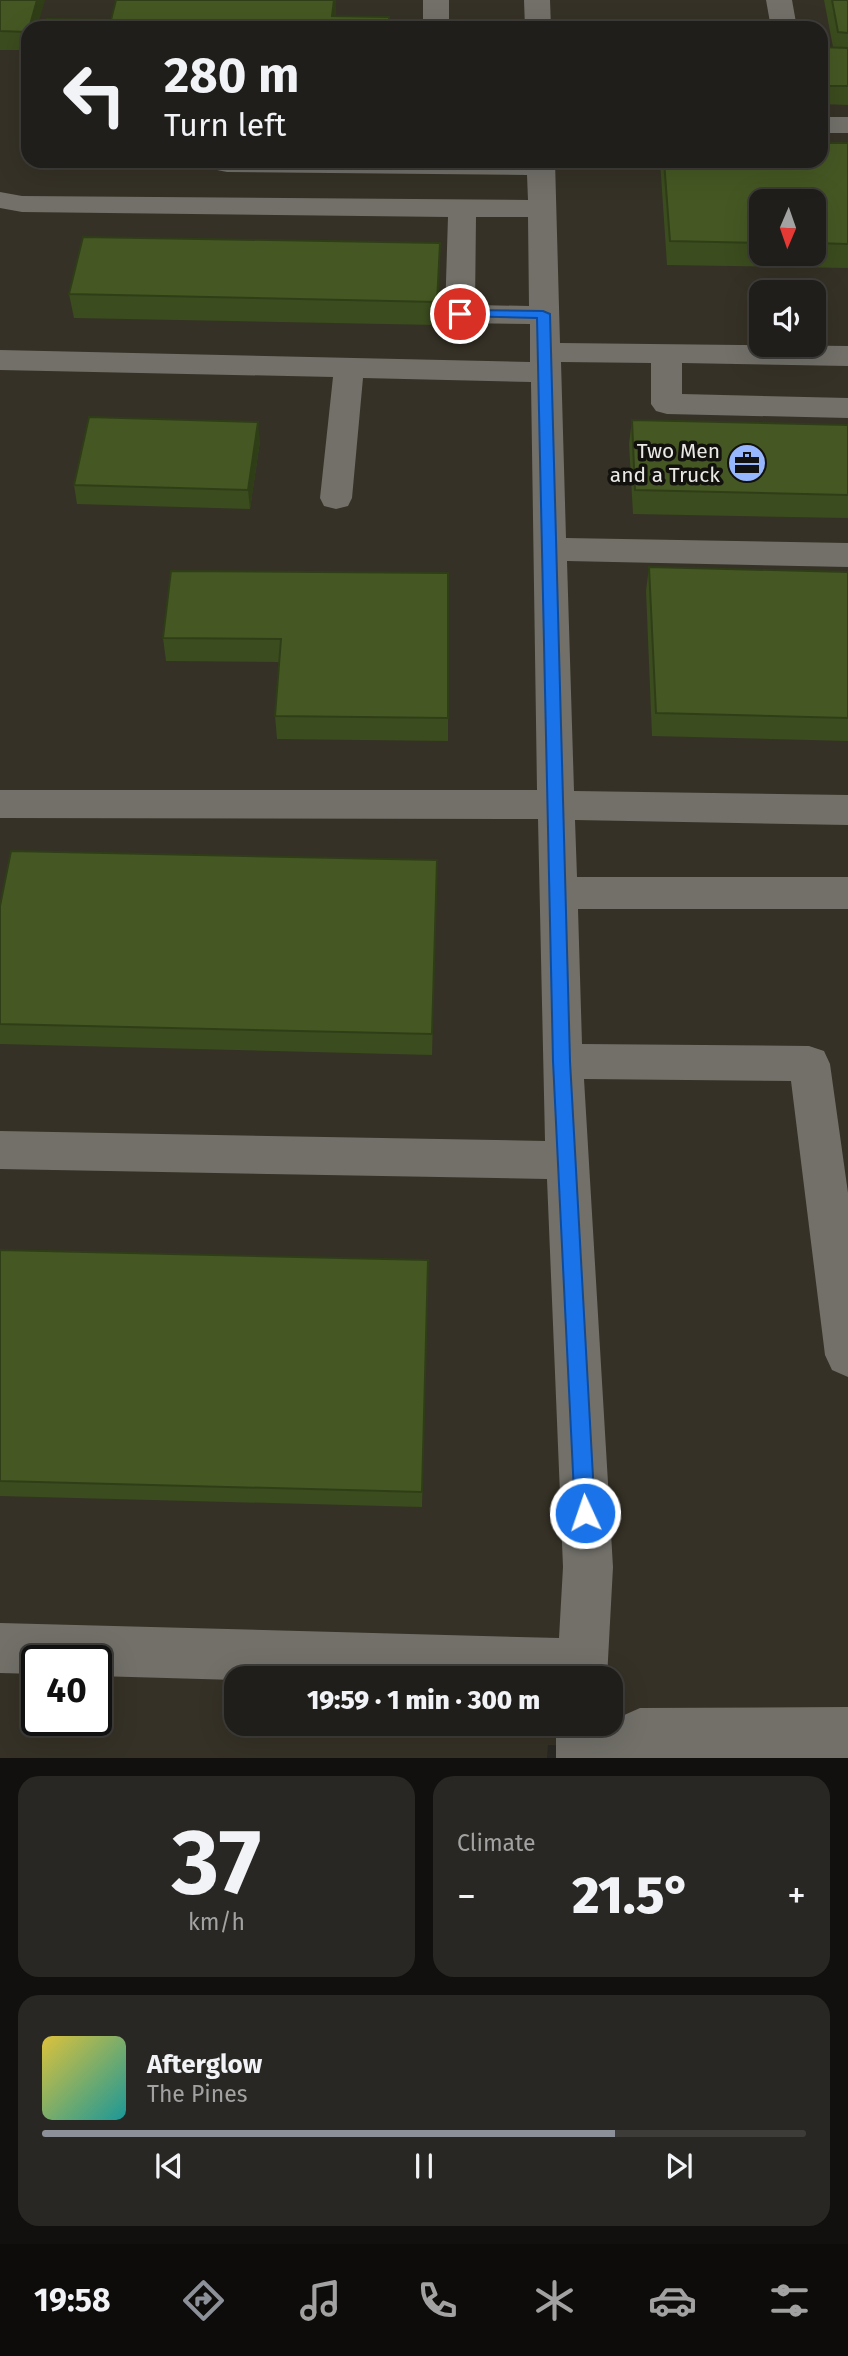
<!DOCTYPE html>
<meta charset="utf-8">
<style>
body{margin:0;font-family:"Fira Sans",sans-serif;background:#282723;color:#f1f3f6;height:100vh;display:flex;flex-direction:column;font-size:26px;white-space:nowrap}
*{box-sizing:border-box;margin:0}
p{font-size:23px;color:#a2a2a2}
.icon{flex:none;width:38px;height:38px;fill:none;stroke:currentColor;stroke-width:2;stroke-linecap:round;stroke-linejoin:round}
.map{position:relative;height:1758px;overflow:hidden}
.details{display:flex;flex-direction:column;gap:18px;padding:18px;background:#12100e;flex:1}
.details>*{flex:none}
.banner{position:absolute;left:21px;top:21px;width:807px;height:147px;border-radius:21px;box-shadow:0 7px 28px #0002,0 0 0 2px #3d3c39;background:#201e1a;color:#f1f3f6;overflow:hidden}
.needle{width:46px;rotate:182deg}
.fabs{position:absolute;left:749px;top:189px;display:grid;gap:14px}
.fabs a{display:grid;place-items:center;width:77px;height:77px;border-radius:14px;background:#201e1a;box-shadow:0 7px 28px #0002,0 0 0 2px #3d3c39;font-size:35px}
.speed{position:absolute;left:21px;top:1645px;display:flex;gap:14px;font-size:35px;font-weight:700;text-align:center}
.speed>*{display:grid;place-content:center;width:91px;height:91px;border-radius:50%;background:#201e1a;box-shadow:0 7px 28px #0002,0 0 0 2px #3d3c39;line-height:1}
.speed .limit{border:4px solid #111;border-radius:10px;background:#fff;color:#111}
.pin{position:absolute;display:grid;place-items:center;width:60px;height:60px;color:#fff;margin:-30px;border:4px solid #fff;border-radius:50%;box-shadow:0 2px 7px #0007}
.me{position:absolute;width:77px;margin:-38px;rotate:357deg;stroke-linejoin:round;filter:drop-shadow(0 0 5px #0008)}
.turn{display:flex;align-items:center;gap:24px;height:147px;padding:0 28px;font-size:32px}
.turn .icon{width:91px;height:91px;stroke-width:2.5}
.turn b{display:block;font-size:49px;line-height:60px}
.big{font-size:52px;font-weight:800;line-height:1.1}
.details .widget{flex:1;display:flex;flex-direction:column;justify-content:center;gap:10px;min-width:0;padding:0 24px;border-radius:21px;background:#282723}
.details .dial{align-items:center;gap:0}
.dial b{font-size:91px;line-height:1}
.song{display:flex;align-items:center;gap:21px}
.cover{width:84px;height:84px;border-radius:10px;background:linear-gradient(135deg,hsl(50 70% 55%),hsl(180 70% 35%))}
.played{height:7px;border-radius:4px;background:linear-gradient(90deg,#8c9099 75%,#3d3c39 75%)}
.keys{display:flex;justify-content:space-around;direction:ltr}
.heat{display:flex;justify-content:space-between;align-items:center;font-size:38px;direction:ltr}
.details .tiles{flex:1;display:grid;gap:18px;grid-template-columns:1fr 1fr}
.widget:last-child{grid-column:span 2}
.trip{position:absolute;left:224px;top:1666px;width:399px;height:70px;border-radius:21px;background:#201e1a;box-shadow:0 7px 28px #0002,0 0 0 2px #3d3c39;font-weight:800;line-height:70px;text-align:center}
.tabs{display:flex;height:112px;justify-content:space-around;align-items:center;background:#0d0c0a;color:#a2a2a2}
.tabs .icon{width:49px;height:49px}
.tabs .on{color:#8c9099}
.tabs b{font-size:32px;color:#f1f3f6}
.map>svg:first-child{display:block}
</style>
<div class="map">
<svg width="848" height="1758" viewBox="0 0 848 1758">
<rect width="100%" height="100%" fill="#2a2823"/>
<path fill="#353126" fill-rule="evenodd" d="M0,0H848V1757L548,1745L547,1758H0ZM28,28H821V161H28ZM761,201H814V254H761ZM761,292H814V345H761ZM37,1661H96V1720H37ZM236,1678H611V1724H236Z"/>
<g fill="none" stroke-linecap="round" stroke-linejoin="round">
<g fill="#727069" fill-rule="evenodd">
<rect x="423" y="0" width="26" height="28"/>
<path d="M524,0H550L551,28H525Z"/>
<path d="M766,0H792L797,28H771Z"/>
<rect x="821" y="117" width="27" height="16"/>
<path d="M213,161H555L560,343L848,346V366L682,363V394L848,398V418L667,414L656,411L651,404V363L561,362L566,538L848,543V567L567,561L574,791L848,795V825L575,820L577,877H848V909H578L582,1044L809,1046L824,1051L830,1064L848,1193V1377L832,1370L825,1355L791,1081L584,1079L613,1567L607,1678L236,1680L96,1676V1661H37V1674L0,1673V1623L559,1638L563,1567L547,1179L0,1169V1131L545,1141L538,819L0,818V790H537L531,382L363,378L352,498L348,506L336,509L324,506L320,498L333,377L0,370V350L530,362V324L460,323L449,321L445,314L448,217L22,212L0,208V192L22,196L528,200L527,175L227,172L217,170ZM476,217H528L529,306L475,305Z"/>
<path d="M848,1707V1758H556V1724H608V1730L622,1716L640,1708Z"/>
</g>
</g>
<g fill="#3b4c1e" fill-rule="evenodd">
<path d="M0,0L28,28V50H0Z"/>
<path d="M824,0H848V105L821,104V47H833Z"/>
<path d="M848,143V268L667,265L660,161ZM761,201H814V254H761Z"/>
<path d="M440,243L437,325L74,318L69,294Z"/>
<path d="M632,420L848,425V518L633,514L629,444Z"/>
<path d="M260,441L250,509L77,504L74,485Z"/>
<path d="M649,567L848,572V741L652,736L646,591Z"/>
<path d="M448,573V741L277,739L275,716L279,662L166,661L163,638Z"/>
<path d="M437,860L432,1055L0,1044V906Z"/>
<path d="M0,1250L428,1260L422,1507L0,1496Z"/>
</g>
<g fill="#303e18">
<path d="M37,0H45L37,28H29Z"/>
<path d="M334,0H336V15L335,28L332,16Z"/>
<path d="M440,243V267L437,325V302Z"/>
<path d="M258,422L260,441L250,509L248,490Z"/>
</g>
<g fill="#455823" stroke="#303e18" stroke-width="2">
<path d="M0,0H37L28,32L0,31Z"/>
<path d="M116,0H334L332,16L389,17V28H45L47,19L111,20Z"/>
<path d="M832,0H848V33L838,32Z"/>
<path d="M821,47L848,48V86H821Z"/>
<path d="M821,143H848V244L814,243V201H761V243L670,241L664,161H821Z"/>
<path d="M83,237L440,243L437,302L69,294Z"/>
<path d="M89,417L258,422L248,490L74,485Z"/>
<path d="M632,420L848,425V495L635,490Z"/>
<path d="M649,567L848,572V718L656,713Z"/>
<path d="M171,571L448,573V718L275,716L281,639L163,638Z"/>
<path d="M11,851L437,860L432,1034L0,1024V906Z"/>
<path d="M0,1250L428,1260L422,1492L0,1481Z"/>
</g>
<path fill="#1a73e8" stroke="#114b97" stroke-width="2" d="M460,310L543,311L550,314L570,1061L595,1513L592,1520L585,1522L578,1520L575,1513L553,1061L537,318L456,316L454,314Z"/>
<defs>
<symbol id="office-disc" viewBox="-11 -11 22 22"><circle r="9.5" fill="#96b6fd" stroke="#12110e"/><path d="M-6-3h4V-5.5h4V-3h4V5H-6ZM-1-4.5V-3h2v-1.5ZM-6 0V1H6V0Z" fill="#111"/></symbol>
</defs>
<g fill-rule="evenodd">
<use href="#office-disc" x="725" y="441" width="44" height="44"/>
</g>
<g text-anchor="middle" stroke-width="7" stroke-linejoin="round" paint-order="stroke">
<g font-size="21" fill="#eae9e6" stroke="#12110e" text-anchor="end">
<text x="720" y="458">Two Men<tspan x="720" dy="24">and a Truck</tspan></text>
</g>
</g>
</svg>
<div class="fabs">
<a><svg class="needle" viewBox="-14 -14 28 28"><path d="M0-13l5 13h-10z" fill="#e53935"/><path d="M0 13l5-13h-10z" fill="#a2a2a2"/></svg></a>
<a><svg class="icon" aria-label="sound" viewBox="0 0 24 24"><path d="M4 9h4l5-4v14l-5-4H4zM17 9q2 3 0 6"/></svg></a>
</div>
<div class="speed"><div class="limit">40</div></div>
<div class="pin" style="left:460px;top:314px;background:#d93025"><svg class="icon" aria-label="arrive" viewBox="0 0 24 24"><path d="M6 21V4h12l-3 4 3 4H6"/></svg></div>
<svg class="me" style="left:585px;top:1513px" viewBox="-20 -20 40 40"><circle r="17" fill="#1a73e8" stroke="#fff" stroke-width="3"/><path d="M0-11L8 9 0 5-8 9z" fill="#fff"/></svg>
<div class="trip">19:59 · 1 min · 300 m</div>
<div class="banner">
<div class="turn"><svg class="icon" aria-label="left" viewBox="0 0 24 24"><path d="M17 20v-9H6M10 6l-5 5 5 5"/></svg><div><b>280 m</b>Turn left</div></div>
</div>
</div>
<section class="details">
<div class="tiles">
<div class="widget dial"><b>37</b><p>km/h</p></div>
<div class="widget"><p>Climate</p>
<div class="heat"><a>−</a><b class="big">21.5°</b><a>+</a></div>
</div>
<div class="widget">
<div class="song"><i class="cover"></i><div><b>Afterglow</b><p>The Pines</p></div></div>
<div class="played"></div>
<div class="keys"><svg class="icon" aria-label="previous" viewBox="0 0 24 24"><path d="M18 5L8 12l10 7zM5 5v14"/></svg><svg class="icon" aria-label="pause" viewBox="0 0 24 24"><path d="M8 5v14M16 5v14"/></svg><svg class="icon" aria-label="next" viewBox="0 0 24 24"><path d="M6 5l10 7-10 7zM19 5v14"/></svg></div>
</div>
</div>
</section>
<nav class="tabs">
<b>19:58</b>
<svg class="icon on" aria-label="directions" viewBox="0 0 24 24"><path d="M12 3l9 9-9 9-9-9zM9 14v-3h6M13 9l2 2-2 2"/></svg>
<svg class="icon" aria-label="music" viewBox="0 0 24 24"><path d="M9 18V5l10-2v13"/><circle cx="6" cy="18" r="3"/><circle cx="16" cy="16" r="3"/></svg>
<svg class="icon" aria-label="phone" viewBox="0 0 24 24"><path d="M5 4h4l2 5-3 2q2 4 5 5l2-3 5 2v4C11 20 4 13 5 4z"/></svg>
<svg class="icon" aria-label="climate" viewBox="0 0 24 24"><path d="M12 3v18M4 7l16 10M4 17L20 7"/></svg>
<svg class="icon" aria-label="car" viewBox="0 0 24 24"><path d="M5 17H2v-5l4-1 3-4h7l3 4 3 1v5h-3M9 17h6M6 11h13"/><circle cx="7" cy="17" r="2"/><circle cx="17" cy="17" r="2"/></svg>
<svg class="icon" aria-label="filters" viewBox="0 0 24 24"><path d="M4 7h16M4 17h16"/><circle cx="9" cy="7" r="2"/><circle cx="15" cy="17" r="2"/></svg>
</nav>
